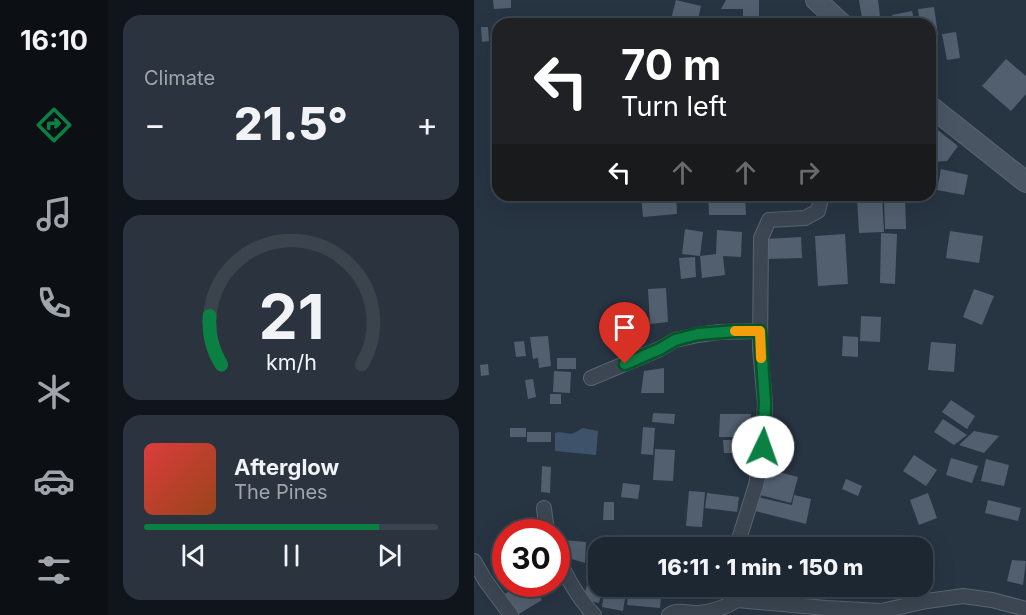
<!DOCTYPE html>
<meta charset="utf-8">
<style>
body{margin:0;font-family:Inter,sans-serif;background:#2a333e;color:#f1f3f6;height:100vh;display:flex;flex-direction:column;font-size:22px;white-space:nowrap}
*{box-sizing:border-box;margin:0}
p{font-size:20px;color:#a0a5ac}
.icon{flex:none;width:33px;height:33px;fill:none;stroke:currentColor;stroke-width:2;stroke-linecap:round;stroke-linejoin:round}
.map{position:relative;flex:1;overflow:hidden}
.panel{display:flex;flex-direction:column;gap:15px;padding:15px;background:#10151c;width:366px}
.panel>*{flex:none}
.top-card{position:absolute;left:18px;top:18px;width:444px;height:183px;border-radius:18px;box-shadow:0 6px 24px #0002,0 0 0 2px #3b444d;background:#202124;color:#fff;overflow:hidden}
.speed{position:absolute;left:18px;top:519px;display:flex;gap:12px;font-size:30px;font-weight:700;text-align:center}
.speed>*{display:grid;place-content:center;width:78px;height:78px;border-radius:50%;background:#1d2732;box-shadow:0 6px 24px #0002,0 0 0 2px #3b444d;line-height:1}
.speed .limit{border:9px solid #d22;background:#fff;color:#111}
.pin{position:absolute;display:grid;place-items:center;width:51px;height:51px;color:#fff;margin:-62px -26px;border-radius:50% 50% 50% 0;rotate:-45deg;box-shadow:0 0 6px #0007}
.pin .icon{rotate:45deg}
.me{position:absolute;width:66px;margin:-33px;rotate:3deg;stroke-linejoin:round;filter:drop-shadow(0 0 4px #0008)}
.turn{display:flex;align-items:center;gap:21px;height:126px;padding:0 30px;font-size:27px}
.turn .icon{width:78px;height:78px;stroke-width:2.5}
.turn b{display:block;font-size:42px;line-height:51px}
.lanes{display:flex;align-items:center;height:57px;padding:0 30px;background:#0003;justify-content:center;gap:30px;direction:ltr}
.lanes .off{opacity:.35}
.big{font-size:45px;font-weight:800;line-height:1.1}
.panel .card{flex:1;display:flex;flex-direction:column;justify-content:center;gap:9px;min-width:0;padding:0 21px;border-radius:18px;background:#2a333e}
.panel .dial{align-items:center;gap:0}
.dial svg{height:156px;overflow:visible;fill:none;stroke:#3b444d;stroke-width:7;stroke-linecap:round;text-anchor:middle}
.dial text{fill:#f1f3f6;stroke:none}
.song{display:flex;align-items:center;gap:18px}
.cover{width:72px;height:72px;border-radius:9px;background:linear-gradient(135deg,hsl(0 70% 55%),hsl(20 70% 35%))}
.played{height:6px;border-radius:3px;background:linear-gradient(90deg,#0b8043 80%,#3b444d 80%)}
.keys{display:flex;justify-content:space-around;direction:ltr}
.heat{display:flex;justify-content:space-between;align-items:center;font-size:33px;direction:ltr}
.trip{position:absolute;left:114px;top:537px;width:345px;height:60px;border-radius:18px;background:#1d2732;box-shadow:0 6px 24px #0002,0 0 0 2px #3b444d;font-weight:800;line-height:60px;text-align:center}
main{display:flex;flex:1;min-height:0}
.dock{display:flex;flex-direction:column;width:108px;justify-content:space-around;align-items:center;background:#0c1014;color:#a0a5ac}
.dock .icon{width:42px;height:42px}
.dock .selected{color:#0b8043}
.dock b{font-size:27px;color:#f1f3f6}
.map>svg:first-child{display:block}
</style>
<main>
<nav class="dock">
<b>16:10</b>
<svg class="icon selected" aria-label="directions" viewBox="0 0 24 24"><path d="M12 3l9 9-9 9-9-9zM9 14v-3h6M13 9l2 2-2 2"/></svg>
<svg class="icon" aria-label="music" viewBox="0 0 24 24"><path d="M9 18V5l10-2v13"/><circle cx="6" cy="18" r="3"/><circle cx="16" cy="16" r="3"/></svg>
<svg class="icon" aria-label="phone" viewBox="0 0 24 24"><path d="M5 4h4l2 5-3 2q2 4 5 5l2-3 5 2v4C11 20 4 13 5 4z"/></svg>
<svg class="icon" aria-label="climate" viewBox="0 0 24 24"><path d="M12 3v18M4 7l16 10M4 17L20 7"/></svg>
<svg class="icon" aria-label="car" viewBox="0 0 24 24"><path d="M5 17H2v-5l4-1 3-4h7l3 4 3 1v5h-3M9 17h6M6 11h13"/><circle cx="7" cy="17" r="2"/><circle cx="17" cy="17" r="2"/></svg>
<svg class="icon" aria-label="filters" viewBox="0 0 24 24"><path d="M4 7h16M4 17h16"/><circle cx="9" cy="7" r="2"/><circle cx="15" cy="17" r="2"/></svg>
</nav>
<section class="panel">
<div class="card"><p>Climate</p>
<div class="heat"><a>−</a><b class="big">21.5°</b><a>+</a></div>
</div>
<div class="card dial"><svg viewBox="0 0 100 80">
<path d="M14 69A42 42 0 1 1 86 69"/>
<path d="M14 69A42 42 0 0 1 8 44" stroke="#0b8043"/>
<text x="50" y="56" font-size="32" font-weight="700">21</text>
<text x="50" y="72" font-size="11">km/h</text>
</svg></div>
<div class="card">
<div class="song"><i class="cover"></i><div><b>Afterglow</b><p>The Pines</p></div></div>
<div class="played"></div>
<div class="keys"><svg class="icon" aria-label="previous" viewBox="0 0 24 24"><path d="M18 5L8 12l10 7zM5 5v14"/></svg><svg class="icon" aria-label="pause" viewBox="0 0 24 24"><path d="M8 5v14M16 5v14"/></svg><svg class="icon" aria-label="next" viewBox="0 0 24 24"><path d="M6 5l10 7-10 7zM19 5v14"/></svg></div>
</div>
</section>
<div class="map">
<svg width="552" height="615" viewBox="0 0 552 615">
<rect width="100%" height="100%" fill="#273442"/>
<path fill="#3e536a" d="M109,428L124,431L122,455L81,451V433L85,432L98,434Z"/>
<g fill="#525f6f">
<path d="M19,0H37V8L20,9Z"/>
<path d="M202,0L227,6L223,24L196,23Z"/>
<path d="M252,0H285V24H269V9H247Z"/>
<path d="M385,0H404L406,16L388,18Z"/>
<path d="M460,7L464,35L456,36V24H446L444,9Z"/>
<path d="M438,11L441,24H421L418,15Z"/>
<path d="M7,27H14L15,41L8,42Z"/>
<path d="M482,32L486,58L473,60L468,34Z"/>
<path d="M532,59L552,76V94L537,111L508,86Z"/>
<path d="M456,124L484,146L473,161L456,162Z"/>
<path d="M467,169L494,175L490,195L463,190Z"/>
<path d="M167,195H202L203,214L169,217Z"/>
<path d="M234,195H271L272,215H235Z"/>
<path d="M408,195L410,232L385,233L383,197Z"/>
<path d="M431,197L432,229H411L410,198Z"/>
<path d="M211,229L229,232L226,256L208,254Z"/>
<path d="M243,230L268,232L267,257L249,256L251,275L228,278L226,256L242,254Z"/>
<path d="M476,231L509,236L505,263L472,258Z"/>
<path d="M407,233L423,234L421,284L406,283Z"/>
<path d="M371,234L374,284L344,286L341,236Z"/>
<path d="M327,237L328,258L292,259L291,239Z"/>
<path d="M221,257L222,277L207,279L205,258Z"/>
<path d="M192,288L194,322L176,324L174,289Z"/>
<path d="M500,289L520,296L508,325L489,317Z"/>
<path d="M387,316L407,317L406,342L386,341Z"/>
<path d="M74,336L77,366L65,368L64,358L59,359L56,337Z"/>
<path d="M369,336L384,337V357L368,356Z"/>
<path d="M50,341L52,356L42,357L40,342Z"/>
<path d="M457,342L482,344L480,372L454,370Z"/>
<rect x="83" y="358" width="19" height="11"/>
<path d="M14,364L15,375L7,376L6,365Z"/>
<path d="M190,368V393H167L170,371Z"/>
<path d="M80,371L97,372L96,393L79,392Z"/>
<path d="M59,379L62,397L54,399L51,380Z"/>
<rect x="76" y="394" width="11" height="10"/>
<path d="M477,400L501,416L493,429L468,412Z"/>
<path d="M179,413L201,414L200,424L178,422Z"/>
<path d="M246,414H277V437H245Z"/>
<path d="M469,419L493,435L480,445L460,432Z"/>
<path d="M169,427L181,428L179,455L167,454Z"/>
<rect x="36" y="428" width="16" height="9"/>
<path d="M500,431L525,436L510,453L485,445Z"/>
<rect x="53" y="432" width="24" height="10"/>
<path d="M249,440H266V453H250Z"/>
<path d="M181,449L201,450L199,481L179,480Z"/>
<path d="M440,455L463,470L452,486L429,471Z"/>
<path d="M477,458L504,466L498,483L472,475Z"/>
<path d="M512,459L535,465L530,486L507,481Z"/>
<path d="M68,466L77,467L76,493L67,492Z"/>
<path d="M293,469L324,477L317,503L286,495Z"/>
<path d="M372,479L388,486L384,496L368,489Z"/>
<path d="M149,483L166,485L164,499L147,497Z"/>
<path d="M215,491L231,492L228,527L212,526Z"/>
<path d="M233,493L265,497L263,512L231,508Z"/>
<path d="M454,493L463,518L445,525L436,500Z"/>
<path d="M320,495L337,499L332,524L281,511L284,497L318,505Z"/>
<path d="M514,500L547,508L544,521L511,513Z"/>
<path d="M130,502H140V520H129Z"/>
<path d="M89,540L112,542L111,563L88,556Z"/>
<path d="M32,547V564L24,552Z"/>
<path d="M538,560L552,561L549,585L533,581Z"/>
<path d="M118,562L124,564V583L112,580Z"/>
<path d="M47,584L54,596L62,591L68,600L43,615L29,595Z"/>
<path d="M51,584H67L55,591Z"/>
<path d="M113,585L128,589L125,603L109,599Z"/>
<path d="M140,586H153L149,611L128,607L130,593L139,595Z"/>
<path d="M155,586H188L186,608L153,605Z"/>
</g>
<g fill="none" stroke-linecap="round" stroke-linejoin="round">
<defs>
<g id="street">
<path d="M117,378L186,349L201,340L224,335L245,332L286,331"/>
<path d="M70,508L73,532"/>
<path d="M265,548V539L282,485L289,447L291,403L286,349L287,238L295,220L331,218L344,211L348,195"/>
<path d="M82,555C93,577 103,597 120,615"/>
<path d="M0,561L11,580L37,615"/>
<path d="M263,600L352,608L407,611L453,601L489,596L518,600L552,609"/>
<path d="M195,615C203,609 214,613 224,613C237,612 253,607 263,600L264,586"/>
</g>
<g id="secondary">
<path d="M342,0L368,24"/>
<path d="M456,106L552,182"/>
</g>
</defs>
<use href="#street" stroke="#5a646f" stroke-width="16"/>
<use href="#secondary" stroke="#5a646f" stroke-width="22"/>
<use href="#street" stroke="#3b4652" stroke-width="14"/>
<use href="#secondary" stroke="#4a5564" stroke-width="20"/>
</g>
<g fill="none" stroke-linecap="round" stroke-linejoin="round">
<defs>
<path id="route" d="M151,364L186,349L201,340L224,334L262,331H286L291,402L289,447"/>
</defs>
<use href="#route" stroke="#07532c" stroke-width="15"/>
<use href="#route" stroke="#0b8043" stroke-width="10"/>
<path stroke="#f59e0b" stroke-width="10" d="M261,331H286L287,358"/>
</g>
</svg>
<div class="speed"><div class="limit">30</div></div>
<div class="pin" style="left:151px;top:364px;background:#d93025"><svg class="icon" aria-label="arrive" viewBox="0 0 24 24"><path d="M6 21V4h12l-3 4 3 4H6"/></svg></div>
<svg class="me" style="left:289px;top:447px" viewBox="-20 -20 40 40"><circle r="19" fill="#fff"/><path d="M0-13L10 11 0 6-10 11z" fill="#0b8043"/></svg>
<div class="trip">16:11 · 1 min · 150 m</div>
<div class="top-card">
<div class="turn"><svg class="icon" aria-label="left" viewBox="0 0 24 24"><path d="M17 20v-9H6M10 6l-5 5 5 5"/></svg><div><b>70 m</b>Turn left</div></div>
<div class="lanes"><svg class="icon" aria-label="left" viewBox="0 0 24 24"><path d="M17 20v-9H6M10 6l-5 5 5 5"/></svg><svg class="icon off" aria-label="ahead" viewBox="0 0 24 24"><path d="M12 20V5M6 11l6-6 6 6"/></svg><svg class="icon off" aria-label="ahead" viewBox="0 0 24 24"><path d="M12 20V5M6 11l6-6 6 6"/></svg><svg class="icon off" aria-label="right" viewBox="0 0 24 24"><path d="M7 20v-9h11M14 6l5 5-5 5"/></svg></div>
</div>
</div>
</main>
